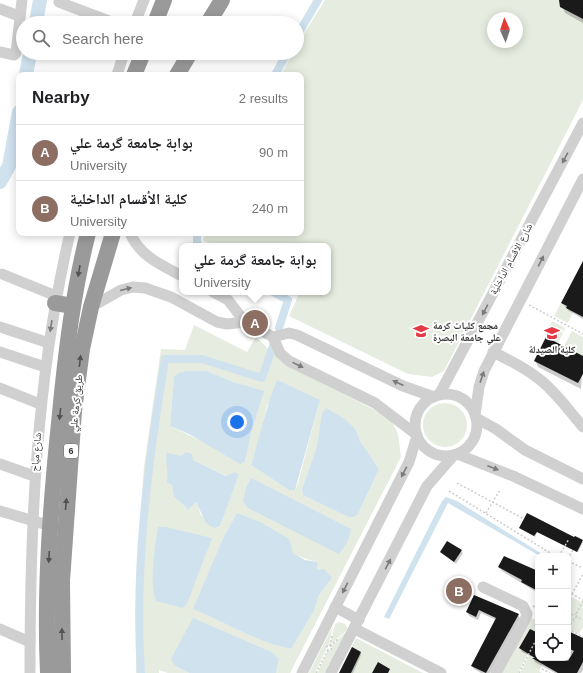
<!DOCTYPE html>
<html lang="en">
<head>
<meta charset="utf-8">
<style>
  :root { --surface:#fff; --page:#f2f2f2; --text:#202124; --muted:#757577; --line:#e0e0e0; --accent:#ea580c }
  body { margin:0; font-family:Helvetica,"Noto Naskh Arabic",sans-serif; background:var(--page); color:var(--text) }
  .controls { position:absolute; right:12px; bottom:12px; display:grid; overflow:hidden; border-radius:8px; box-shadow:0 2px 10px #0003 }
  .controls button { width:36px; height:36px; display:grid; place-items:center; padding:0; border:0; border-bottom:1px solid var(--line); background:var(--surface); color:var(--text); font:20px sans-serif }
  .compass { position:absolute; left:487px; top:12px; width:36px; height:36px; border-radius:50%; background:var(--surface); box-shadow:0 2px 10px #0003; rotate:357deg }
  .you { position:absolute; left:237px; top:422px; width:14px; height:14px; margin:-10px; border:3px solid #fff; border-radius:50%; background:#1a73e8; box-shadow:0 0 0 6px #1a73e833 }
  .badge { display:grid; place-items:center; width:26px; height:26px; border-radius:50%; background:var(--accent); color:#fff; font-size:13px; font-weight:700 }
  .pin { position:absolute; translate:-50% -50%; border:2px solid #fff; box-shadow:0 1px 4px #0006 }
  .popup { position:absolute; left:179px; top:243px; width:152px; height:52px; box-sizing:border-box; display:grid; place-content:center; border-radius:8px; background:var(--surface); filter:drop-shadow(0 1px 3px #0005); font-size:13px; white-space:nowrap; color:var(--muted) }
  .popup b { font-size:15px; color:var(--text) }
  .popup::after { content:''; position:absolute; left:50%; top:100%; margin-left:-8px; border:8px solid transparent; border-top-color:var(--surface) }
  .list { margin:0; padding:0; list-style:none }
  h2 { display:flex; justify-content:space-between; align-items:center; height:52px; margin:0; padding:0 16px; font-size:17px }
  h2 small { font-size:13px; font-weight:400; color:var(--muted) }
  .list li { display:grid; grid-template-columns:26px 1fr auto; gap:12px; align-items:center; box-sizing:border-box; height:56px; padding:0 16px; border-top:1px solid var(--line) }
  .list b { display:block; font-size:15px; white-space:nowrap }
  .list p { margin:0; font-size:13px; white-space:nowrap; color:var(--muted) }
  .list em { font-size:13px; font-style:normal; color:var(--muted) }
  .icon { flex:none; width:22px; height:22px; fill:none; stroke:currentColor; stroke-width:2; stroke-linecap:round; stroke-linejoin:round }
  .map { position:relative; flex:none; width:583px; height:673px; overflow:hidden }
  .search { position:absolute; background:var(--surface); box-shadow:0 2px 10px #0003; left:16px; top:16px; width:288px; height:44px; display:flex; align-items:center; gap:10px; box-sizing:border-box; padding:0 14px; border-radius:22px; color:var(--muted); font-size:15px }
  .panel { position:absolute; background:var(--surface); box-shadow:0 2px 10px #0003; left:16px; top:72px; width:288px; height:164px; border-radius:8px }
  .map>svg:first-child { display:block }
</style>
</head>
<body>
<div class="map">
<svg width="583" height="673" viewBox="0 0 583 673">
  <rect width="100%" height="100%" fill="#fff"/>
  <g fill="#e6ecdf" fill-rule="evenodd">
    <path d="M325 0H583V100L444 371 432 377 408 374 289 316 299 294 295 292H328V246H214L203 240 205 233H301V75H281L292 53H297V45ZM493 18H517V42H493Z"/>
    <polygon points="561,303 573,312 568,323 554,316"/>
    <polygon points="552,321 565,328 558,343 546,337"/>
    <path d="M194 325 247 352 256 337 274 354 313 378 390 418 398 434 401 457 290 673H276L279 659 175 666 189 673H168L159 670V673H136L137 565 144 466 161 349 185 350ZM207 371 233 382 263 392 251 434 245 462 170 426 174 378ZM320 400 298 483 295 490H289L251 465 261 433 267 405ZM356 430 360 441 379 469 358 514 321 503 303 495 302 489 317 446ZM193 460 227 476 239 475 220 526 201 515 196 502 187 511 186 507 174 497 172 485 166 482 168 475ZM237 513C261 531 288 557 318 562L317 570 332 578 319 595 314 611 291 649C257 642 226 622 194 608L223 538Z"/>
    <polygon points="572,331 583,337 583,356 564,346"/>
    <circle cx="445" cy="425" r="22"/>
    <polygon points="572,597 583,603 583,627 579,634 568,628 568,604"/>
    <polygon points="531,618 538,621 538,633 518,673 501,673 529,625"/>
    <polygon points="339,622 345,624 348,629 330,645 335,624"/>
    <polygon points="333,626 329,645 326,647 326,650 315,673 309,673"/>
    <polygon points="348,630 326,673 317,673 328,651 332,650 331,646"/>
    <polygon points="356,638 423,673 388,673 390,669 378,662 372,673 351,673 355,664 346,659"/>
    <polygon points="538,638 538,643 531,656 532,658 543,663 539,671 542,673 520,673"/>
  </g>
  <g fill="#cfe2ee">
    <polygon points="187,371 207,371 233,382 264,391 251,434 245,462 240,464 189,434 170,426 174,377 179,373"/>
    <path d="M277 380 320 400 295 490H289L251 465C260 436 266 407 277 380Z"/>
    <polygon points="326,408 345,419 356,430 360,441 379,469 358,514 354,517 349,517 303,495 302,489 317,446 322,414"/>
    <path d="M186 452 192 454 193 460 226 476 235 472 239 475 220 526 214 528 206 523 196 502 187 511 186 507 174 497 172 485 166 482C170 472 164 463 167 453L182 456Z"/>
    <polygon points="251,478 351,529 348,541 339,554 248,508 243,501 246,488"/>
    <polygon points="446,497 457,501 542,554 540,556 448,503 389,619 384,617 442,501"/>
    <path d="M237 513 260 522 289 539 293 553 305 560 318 562 317 570 324 569 332 578 319 595 314 611 291 649C256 642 226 622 193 609L223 538Z"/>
    <path d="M158 527H165L212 538 187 604 182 608 156 601C149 584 155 546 158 527Z"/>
    <polygon points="193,618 271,652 279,659 276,673 189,673 175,666 171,659"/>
  </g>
  <g fill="#0003">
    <polygon points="560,0 583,0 583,23 565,13"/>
    <polygon points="583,266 583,319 569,311 562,303"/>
    <polygon points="583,357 581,389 538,367 535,360"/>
    <polygon points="520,528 574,539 583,542 578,552 537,532 535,537"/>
    <polygon points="461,551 463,553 456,564 441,552"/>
    <polygon points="499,567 536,572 538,569 538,593 502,571"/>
    <polygon points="474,596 518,615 520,618 490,673 481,673 474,669 472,666 496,620 481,613 478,620 469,616 467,612"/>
    <polygon points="568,598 570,602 568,606"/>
    <polygon points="568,632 583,639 583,670 581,673 555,673 535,662 533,657 522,652 520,648 538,635 538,658 568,658"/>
    <polygon points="360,652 361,655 353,673 341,673"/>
  </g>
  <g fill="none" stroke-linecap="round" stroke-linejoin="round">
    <g stroke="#cfe2ee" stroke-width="8">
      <polyline points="297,36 318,0"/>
      <polyline points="275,75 287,53"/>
      <polyline points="197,246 197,233"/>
      <polyline points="273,292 288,300 279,328"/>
      <path d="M141 673C134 568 148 463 165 359H202L262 378 274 343"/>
    </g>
    <g stroke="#cfe2ee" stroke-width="14">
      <polyline points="36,23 40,0"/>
      <polyline points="26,75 30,53"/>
      <polyline points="0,182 9,166 19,112"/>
    </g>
  </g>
  <g fill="#1a1a1a">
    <polygon points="559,0 583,0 583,19 560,7"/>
    <polygon points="583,261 583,317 566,308 567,306 561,303"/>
    <polygon points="546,337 583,356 583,374 578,383 534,361"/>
    <polygon points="527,513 574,537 575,536 583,540 577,552 537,532 534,536 519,528"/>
    <polygon points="447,541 462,550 454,562 440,552"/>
    <polygon points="504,556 538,571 538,591 521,582 522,580 498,567"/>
    <polygon points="474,595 519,614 486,673 471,666 496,618 479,610 476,617 466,612"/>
    <polygon points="530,629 538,633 538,658 562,658 568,661 574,651 568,648 568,631 583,638 583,662 577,673 558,673 532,658 535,658 519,648"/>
    <polygon points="352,647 361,652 351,673 339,673"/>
    <polygon points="378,662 390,669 388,673 372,673"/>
  </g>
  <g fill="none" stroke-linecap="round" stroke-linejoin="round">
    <g stroke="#cdcdcd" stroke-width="1.5" stroke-dasharray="2 2" stroke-linecap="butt">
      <polyline points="529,305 583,334"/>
      <polyline points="457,483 524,519"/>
      <polyline points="449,491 555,556"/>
      <polyline points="486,513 500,490"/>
      <polyline points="559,556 569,539"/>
      <polyline points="568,559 573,550"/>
      <polyline points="568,563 572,563 583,568"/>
      <polyline points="568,592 583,600"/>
      <polyline points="568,601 583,574"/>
      <polyline points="583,601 576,614 577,617 583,620"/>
      <polyline points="533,607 538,604"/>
      <polyline points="568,612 573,615 576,614"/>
      <polyline points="577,617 574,618 568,629 583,637"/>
      <circle cx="329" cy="648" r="2.5"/>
      <polyline points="330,646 338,639"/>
      <polyline points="330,646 332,636"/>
      <polyline points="542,669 550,673"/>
      <polyline points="316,673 328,650"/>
      <polyline points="519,673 538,636"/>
    </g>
    <g stroke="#d0d0d0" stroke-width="11">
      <polyline points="59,2 114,23"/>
      <polyline points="0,9 19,16"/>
      <polyline points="135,23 144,0"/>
      <polyline points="0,52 14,55 16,53 22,0"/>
      <polyline points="117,75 124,53"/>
      <path d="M130 233C140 256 161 265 182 276"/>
      <polyline points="2,274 56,296"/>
      <polyline points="213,292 228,300 245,322 273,337 280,353 289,361 375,403 417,435"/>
      <polyline points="91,307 121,290 133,287 145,288 171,297 217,322 227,324 245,322"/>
      <polyline points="0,327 49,343"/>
      <polyline points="273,337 289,333 297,335 403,386 434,397"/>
      <polyline points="0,352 45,367"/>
      <path d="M493 352C511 361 529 370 544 383 559 396 570 412 583 427"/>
      <polyline points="0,388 40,404"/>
      <circle cx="446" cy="425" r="31"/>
      <polyline points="439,395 583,123"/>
      <polyline points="475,415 479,387 484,371 583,179"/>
      <polyline points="476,418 496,429 525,450 583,479"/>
      <polyline points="457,454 513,476 583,509"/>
      <polyline points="0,464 34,476"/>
      <polyline points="0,511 51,526"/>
      <polyline points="483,587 523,606 527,614 525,620 496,673"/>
      <polyline points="335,607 359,620"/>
      <polyline points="0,629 30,642"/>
      <polyline points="355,629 441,673"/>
      <path d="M30 673C30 525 36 378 70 233"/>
      <polyline points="302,673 409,462 417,436"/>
      <polyline points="331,673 427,486 454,455"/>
    </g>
    <g stroke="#9a9a9a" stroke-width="16">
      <polyline points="155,23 164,0"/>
      <polyline points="208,23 222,0"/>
      <polyline points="134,75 143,53"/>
      <polyline points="177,75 190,53"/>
      <polyline points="55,303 73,306"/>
      <path d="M48 673C44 587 51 499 60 413 66 352 73 292 88 233"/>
      <polyline points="63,673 62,581 74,411 82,349 91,307 113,233"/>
    </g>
  </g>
  <defs><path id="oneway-solid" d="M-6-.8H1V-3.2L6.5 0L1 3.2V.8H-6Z"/></defs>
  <g fill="#7a7a7a">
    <use href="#oneway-solid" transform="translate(565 158) rotate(118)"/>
    <use href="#oneway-solid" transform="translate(541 261) rotate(-63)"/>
    <use href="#oneway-solid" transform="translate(126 289) rotate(-14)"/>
    <use href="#oneway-solid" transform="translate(485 310) rotate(118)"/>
    <use href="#oneway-solid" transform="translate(51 326) rotate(99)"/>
    <use href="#oneway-solid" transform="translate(298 365) rotate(26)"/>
    <use href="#oneway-solid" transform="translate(482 377) rotate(-71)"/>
    <use href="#oneway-solid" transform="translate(398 383) rotate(-156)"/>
    <use href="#oneway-solid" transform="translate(493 468) rotate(21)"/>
    <use href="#oneway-solid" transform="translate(404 472) rotate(117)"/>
    <use href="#oneway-solid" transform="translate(388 564) rotate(-63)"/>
    <use href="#oneway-solid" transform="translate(345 588) rotate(117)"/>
  </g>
  <g fill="#525252">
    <use href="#oneway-solid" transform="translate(79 271) rotate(100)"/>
    <use href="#oneway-solid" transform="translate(80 361) rotate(-83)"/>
    <use href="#oneway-solid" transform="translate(60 414) rotate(96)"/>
    <use href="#oneway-solid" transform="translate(66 504) rotate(-85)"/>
    <use href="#oneway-solid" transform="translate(49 557) rotate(93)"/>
    <use href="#oneway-solid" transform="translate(62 634) rotate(-91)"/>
  </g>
  <defs>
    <symbol id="university-bare" viewBox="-9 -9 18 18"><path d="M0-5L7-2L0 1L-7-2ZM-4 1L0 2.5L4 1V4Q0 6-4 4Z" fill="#e63946" stroke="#fff" stroke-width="2.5" paint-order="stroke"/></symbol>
  </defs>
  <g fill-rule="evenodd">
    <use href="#university-bare" x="410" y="320" width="22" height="22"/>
    <use href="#university-bare" x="541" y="322" width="22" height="22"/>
  </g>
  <g text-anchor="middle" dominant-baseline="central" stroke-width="4" stroke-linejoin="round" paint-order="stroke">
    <rect fill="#fff" stroke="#707070" stroke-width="1" x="64" y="444" width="14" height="14" rx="3"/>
    <g font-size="9" font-weight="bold" fill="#333">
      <text x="71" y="451">6</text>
    </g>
    <g font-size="10" fill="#333" stroke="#fff">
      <text transform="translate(511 259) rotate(-62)">شارع الاقسام الداخلية</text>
      <text transform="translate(76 403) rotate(-84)">طريق كرمة علي</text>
      <text transform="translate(36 452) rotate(-85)">شارع مياح</text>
    </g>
    <g font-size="10" font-weight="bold" fill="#333" stroke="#fff" text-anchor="start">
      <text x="433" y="325">مجمع كليات كرمة<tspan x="433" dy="12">علي جامعة البصرة</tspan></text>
      <text x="552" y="349" text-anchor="middle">كلية الصيدلة</text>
    </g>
  </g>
</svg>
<div class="controls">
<button>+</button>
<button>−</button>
<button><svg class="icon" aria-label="locate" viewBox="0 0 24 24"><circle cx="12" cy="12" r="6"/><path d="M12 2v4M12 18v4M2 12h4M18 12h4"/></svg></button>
</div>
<svg class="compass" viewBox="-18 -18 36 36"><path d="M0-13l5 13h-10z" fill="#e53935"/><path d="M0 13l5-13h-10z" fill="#757577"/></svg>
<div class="you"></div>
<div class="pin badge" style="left:255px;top:323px;background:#8d6e63">A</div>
<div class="popup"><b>بوابة جامعة گرمة علي</b>University</div>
<div class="pin badge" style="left:459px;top:591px;background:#8d6e63">B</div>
<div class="search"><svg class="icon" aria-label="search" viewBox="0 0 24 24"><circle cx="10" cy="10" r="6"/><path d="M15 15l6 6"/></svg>Search here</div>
<section class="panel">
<h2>Nearby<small>2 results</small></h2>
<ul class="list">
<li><span class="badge" style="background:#8d6e63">A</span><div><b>بوابة جامعة گرمة علي</b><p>University</p></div><em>90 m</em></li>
<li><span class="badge" style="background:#8d6e63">B</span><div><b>كلية الأقسام الداخلية</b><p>University</p></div><em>240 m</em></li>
</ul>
</section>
</div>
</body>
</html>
